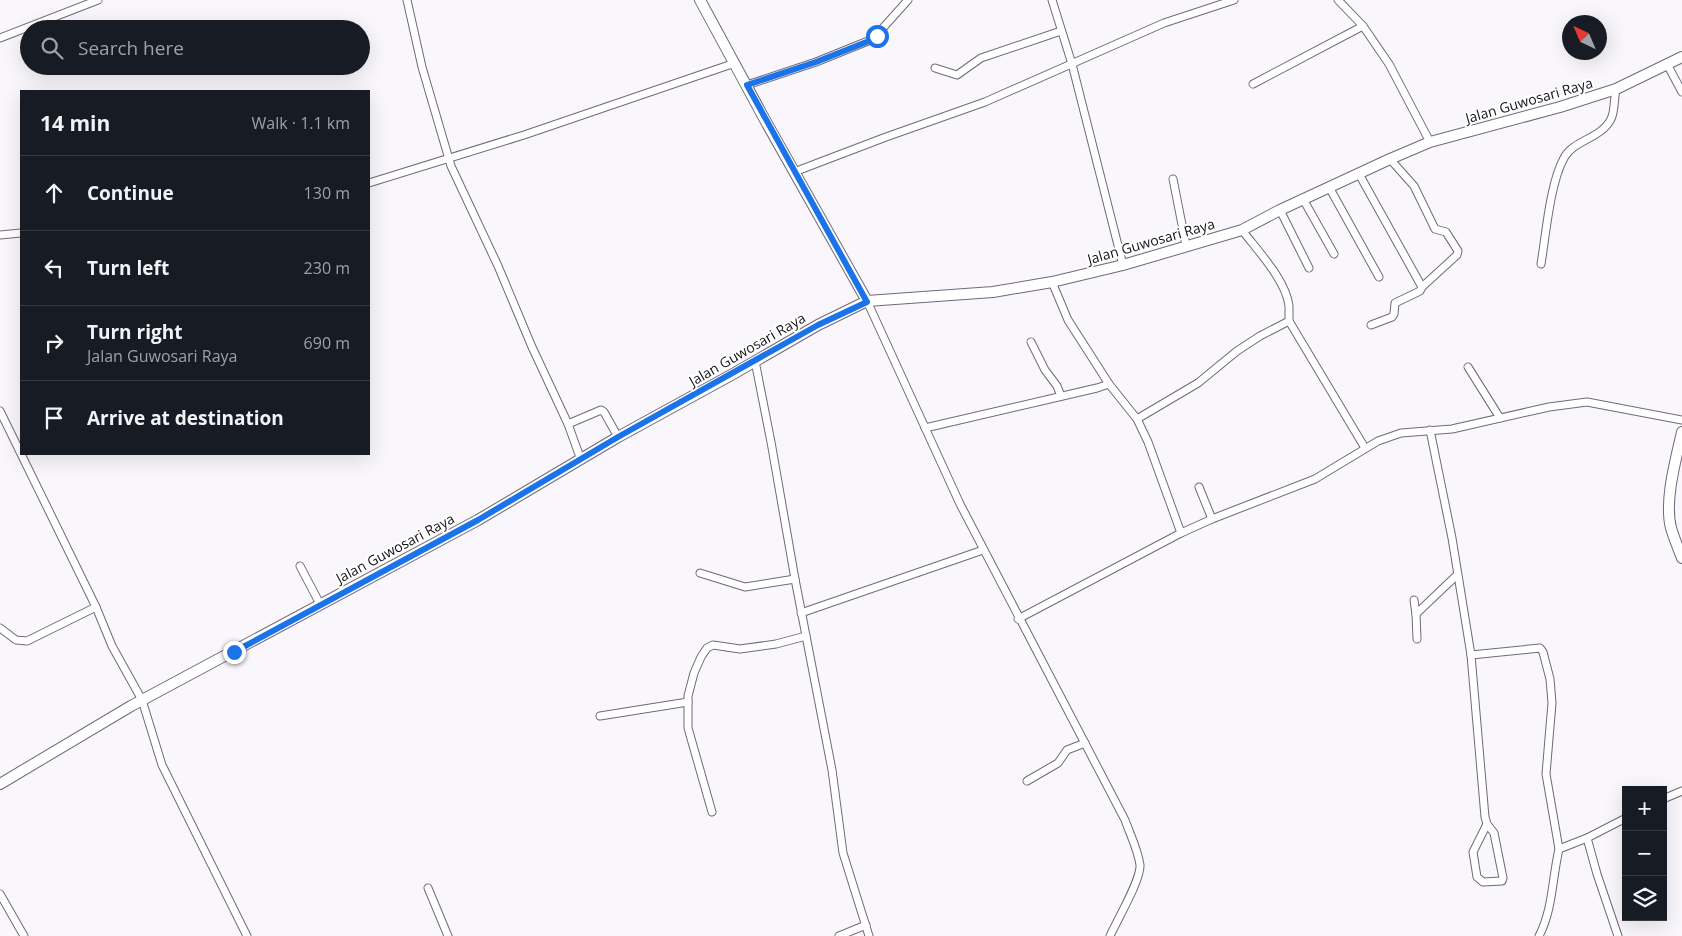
<!DOCTYPE html>
<html lang="en">
<head>
<meta charset="utf-8">
<style>
  :root { --surface:#171b24; --page:#242831; --text:#f1f3f6; --muted:#9ea1a6; --line:#363941 }
  body { margin:0; font-family:"Open Sans",sans-serif; background:var(--page); color:var(--text) }
  .controls { position:absolute; right:15px; bottom:15px; display:grid; overflow:hidden; border-radius:0px; box-shadow:0 5px 20px #0002 }
  .controls button { width:45px; height:45px; display:grid; place-items:center; padding:0; border:0; border-bottom:1px solid var(--line); background:var(--surface); color:var(--text); font:25px sans-serif }
  .compass { position:absolute; left:1562px; top:15px; width:45px; height:45px; border-radius:50%; background:var(--surface); box-shadow:0 5px 20px #0002; rotate:316deg }
  .stop { position:absolute; width:15px; height:15px; margin:-11px; border:4px solid #1a73e8; border-radius:50%; background:#fff }
  .stop.end { background:#1a73e8; border-color:#fff; box-shadow:0 1px 5px #0008 }
  .list { margin:0; padding:0; list-style:none }
  h2 { display:flex; justify-content:space-between; align-items:center; height:65px; margin:0; padding:0 20px; font-size:21px }
  h2 small { font-size:16px; font-weight:400; color:var(--muted) }
  .list li { display:grid; grid-template-columns:32px 1fr auto; gap:15px; align-items:center; box-sizing:border-box; height:75px; padding:0 20px; border-top:1px solid var(--line) }
  .list b { display:block; font-size:19px; white-space:nowrap }
  .list p { margin:0; font-size:16px; white-space:nowrap; color:var(--muted) }
  .list em { font-size:16px; font-style:normal; color:var(--muted) }
  .icon { flex:none; width:28px; height:28px; fill:none; stroke:currentColor; stroke-width:2; stroke-linecap:round; stroke-linejoin:round }
  .map { position:relative; flex:none; width:1682px; height:936px; overflow:hidden }
  .search { position:absolute; background:var(--surface); box-shadow:0 5px 20px #0002; left:20px; top:20px; width:350px; height:55px; display:flex; align-items:center; gap:12px; box-sizing:border-box; padding:0 18px; border-radius:28px; color:var(--muted); font-size:19px }
  .panel { position:absolute; background:var(--surface); box-shadow:0 5px 20px #0002; left:20px; top:90px; width:350px; height:365px; border-radius:0px }
  .map>svg:first-child { display:block }
</style>
</head>
<body>
<div class="map">
<svg width="1682" height="936" viewBox="0 0 1682 936">
  <rect width="100%" height="100%" fill="#f9f6fc"/>
  <g fill="none" stroke-linecap="round" stroke-linejoin="round">
    <defs>
      <g id="street">
        <polyline points="407,0 422,67 451,166 498,266 532,347 568,424 581,460"/>
        <polyline points="1052,0 1072,64 1123,265"/>
        <polyline points="1338,0 1363,26 1389,64 1430,142"/>
        <polyline points="0,38 98,0"/>
        <polyline points="1667,64 1682,92"/>
        <polyline points="935,68 957,75 981,58 1061,31"/>
        <polyline points="1253,84 1363,26"/>
        <polyline points="747,85 816,62 873,39 908,0"/>
        <polyline points="1390,159 1414,186 1435,229 1446,232 1458,251 1457,255 1422,287"/>
        <polyline points="794,172 886,137 985,102 1164,23 1234,0"/>
        <polyline points="1359,174 1422,287 1420,291 1395,303 1394,314 1392,317 1371,325"/>
        <polyline points="1173,179 1186,245"/>
        <polyline points="369,183 524,135 735,63"/>
        <polyline points="1329,187 1379,277"/>
        <polyline points="1303,199 1334,254"/>
        <polyline points="1280,210 1309,268"/>
        <path d="M1242 230C1257 250 1286 280 1289 306 1289 311 1289 316 1289 321L1365 448"/>
        <polyline points="0,235 21,233"/>
        <path d="M1541 264C1546 234 1550 183 1564 158 1573 140 1601 139 1611 119 1615 111 1614 98 1616 89"/>
        <path d="M867 301 960 504 1125 820C1130 834 1138 850 1140 865 1141 880 1117 920 1110 936"/>
        <polyline points="1031,342 1045,370 1057,386 1061,396"/>
        <polyline points="755,361 771,442 795,579 832,770 843,853 869,936"/>
        <polyline points="1468,367 1500,418"/>
        <polyline points="0,411 96,607 112,646 142,700 162,765 247,936"/>
        <polyline points="1137,419 1198,383 1237,351 1260,336 1289,321"/>
        <polyline points="568,424 601,410 604,412 618,437"/>
        <polyline points="925,428 1097,388 1109,384"/>
        <polyline points="1430,430 1452,538 1471,655 1485,817 1487,824 1494,833 1503,878 1502,881 1483,882 1477,877 1473,852 1487,824"/>
        <polyline points="1199,487 1212,519"/>
        <polyline points="1181,533 1212,519 1315,479 1378,441 1401,433 1452,429 1549,407 1587,402 1682,420"/>
        <polyline points="300,566 320,604"/>
        <polyline points="700,573 745,587 795,579"/>
        <polyline points="1414,600 1416,614 1417,639"/>
        <polyline points="801,613 983,550"/>
        <polyline points="1416,614 1457,575"/>
        <polyline points="1018,619 1181,533 1148,442 1137,419 1109,384 1068,320 1052,282"/>
        <polyline points="0,628 16,640 27,641 96,607"/>
        <polyline points="1471,655 1540,648 1543,652 1550,679 1552,703 1546,774 1559,849"/>
        <polyline points="600,716 688,702"/>
        <polyline points="1027,781 1058,763 1067,750 1085,743"/>
        <polyline points="1663,799 1682,791"/>
        <polyline points="712,812 688,728 688,696 694,673 701,657 707,648 713,645 740,649 776,644 806,636"/>
        <polyline points="428,888 448,936"/>
        <polyline points="0,894 24,936"/>
        <polyline points="839,936 866,925"/>
        <path d="M1539 936C1553 909 1552 879 1559 849L1587 838"/>
        <polyline points="1618,936 1597,874 1587,838 1626,818"/>
      </g>
      <g id="secondary">
        <polyline points="700,0 765,120 867,301"/>
        <path d="M1682 432C1676 459 1664 501 1671 528 1674 538 1678 548 1682 558"/>
        <polyline points="0,784 131,706 478,520 618,437 733,374 818,325 867,301 993,292 1052,282 1123,265 1242,230 1280,210 1390,159 1430,142 1560,107 1616,89 1682,57"/>
      </g>
    </defs>
    <use href="#street" stroke="#716978" stroke-width="9"/>
    <use href="#secondary" stroke="#716978" stroke-width="12"/>
    <use href="#street" stroke="#fff" stroke-width="7"/>
    <use href="#secondary" stroke="#fff" stroke-width="10"/>
  </g>
  <g fill="none" stroke-linecap="round" stroke-linejoin="round">
    <polyline stroke="#1a73e8" stroke-width="6" points="234,652 478,520 618,437 818,325 867,302 747,85 816,62 869,41 877,36"/>
  </g>
  <g text-anchor="middle" dominant-baseline="central" stroke-width="4" stroke-linejoin="round" paint-order="stroke">
    <g font-size="14" fill="#161319" stroke="#fff">
      <text transform="translate(1529 100) rotate(-16)">Jalan Guwosari Raya</text>
      <text transform="translate(1151 241) rotate(-16)">Jalan Guwosari Raya</text>
      <text transform="translate(747 349) rotate(-30)">Jalan Guwosari Raya</text>
      <text transform="translate(395 548) rotate(-28)">Jalan Guwosari Raya</text>
    </g>
  </g>
</svg>
<div class="controls">
<button>+</button>
<button>−</button>
<button><svg class="icon" aria-label="layers" viewBox="0 0 24 24"><path d="M12 4l9 5-9 5-9-5zM3 14l9 5 9-5"/></svg></button>
</div>
<svg class="compass" viewBox="-18 -18 36 36"><path d="M0-13l5 13h-10z" fill="#e53935"/><path d="M0 13l5-13h-10z" fill="#9ea1a6"/></svg>
<div class="stop" style="left:877px;top:36px"></div>
<div class="stop end" style="left:234px;top:652px"></div>
<div class="search"><svg class="icon" aria-label="search" viewBox="0 0 24 24"><circle cx="10" cy="10" r="6"/><path d="M15 15l6 6"/></svg>Search here</div>
<section class="panel">
<h2>14 min<small>Walk · 1.1 km</small></h2>
<ul class="list">
<li><svg class="icon" aria-label="ahead" viewBox="0 0 24 24"><path d="M12 20V5M6 11l6-6 6 6"/></svg><div><b>Continue</b></div><em>130 m</em></li>
<li><svg class="icon" aria-label="left" viewBox="0 0 24 24"><path d="M17 20v-9H6M10 6l-5 5 5 5"/></svg><div><b>Turn left</b></div><em>230 m</em></li>
<li><svg class="icon" aria-label="right" viewBox="0 0 24 24"><path d="M7 20v-9h11M14 6l5 5-5 5"/></svg><div><b>Turn right</b><p>Jalan Guwosari Raya</p></div><em>690 m</em></li>
<li><svg class="icon" aria-label="arrive" viewBox="0 0 24 24"><path d="M6 21V4h12l-3 4 3 4H6"/></svg><div><b>Arrive at destination</b></div></li>
</ul>
</section>
</div>
</body>
</html>
